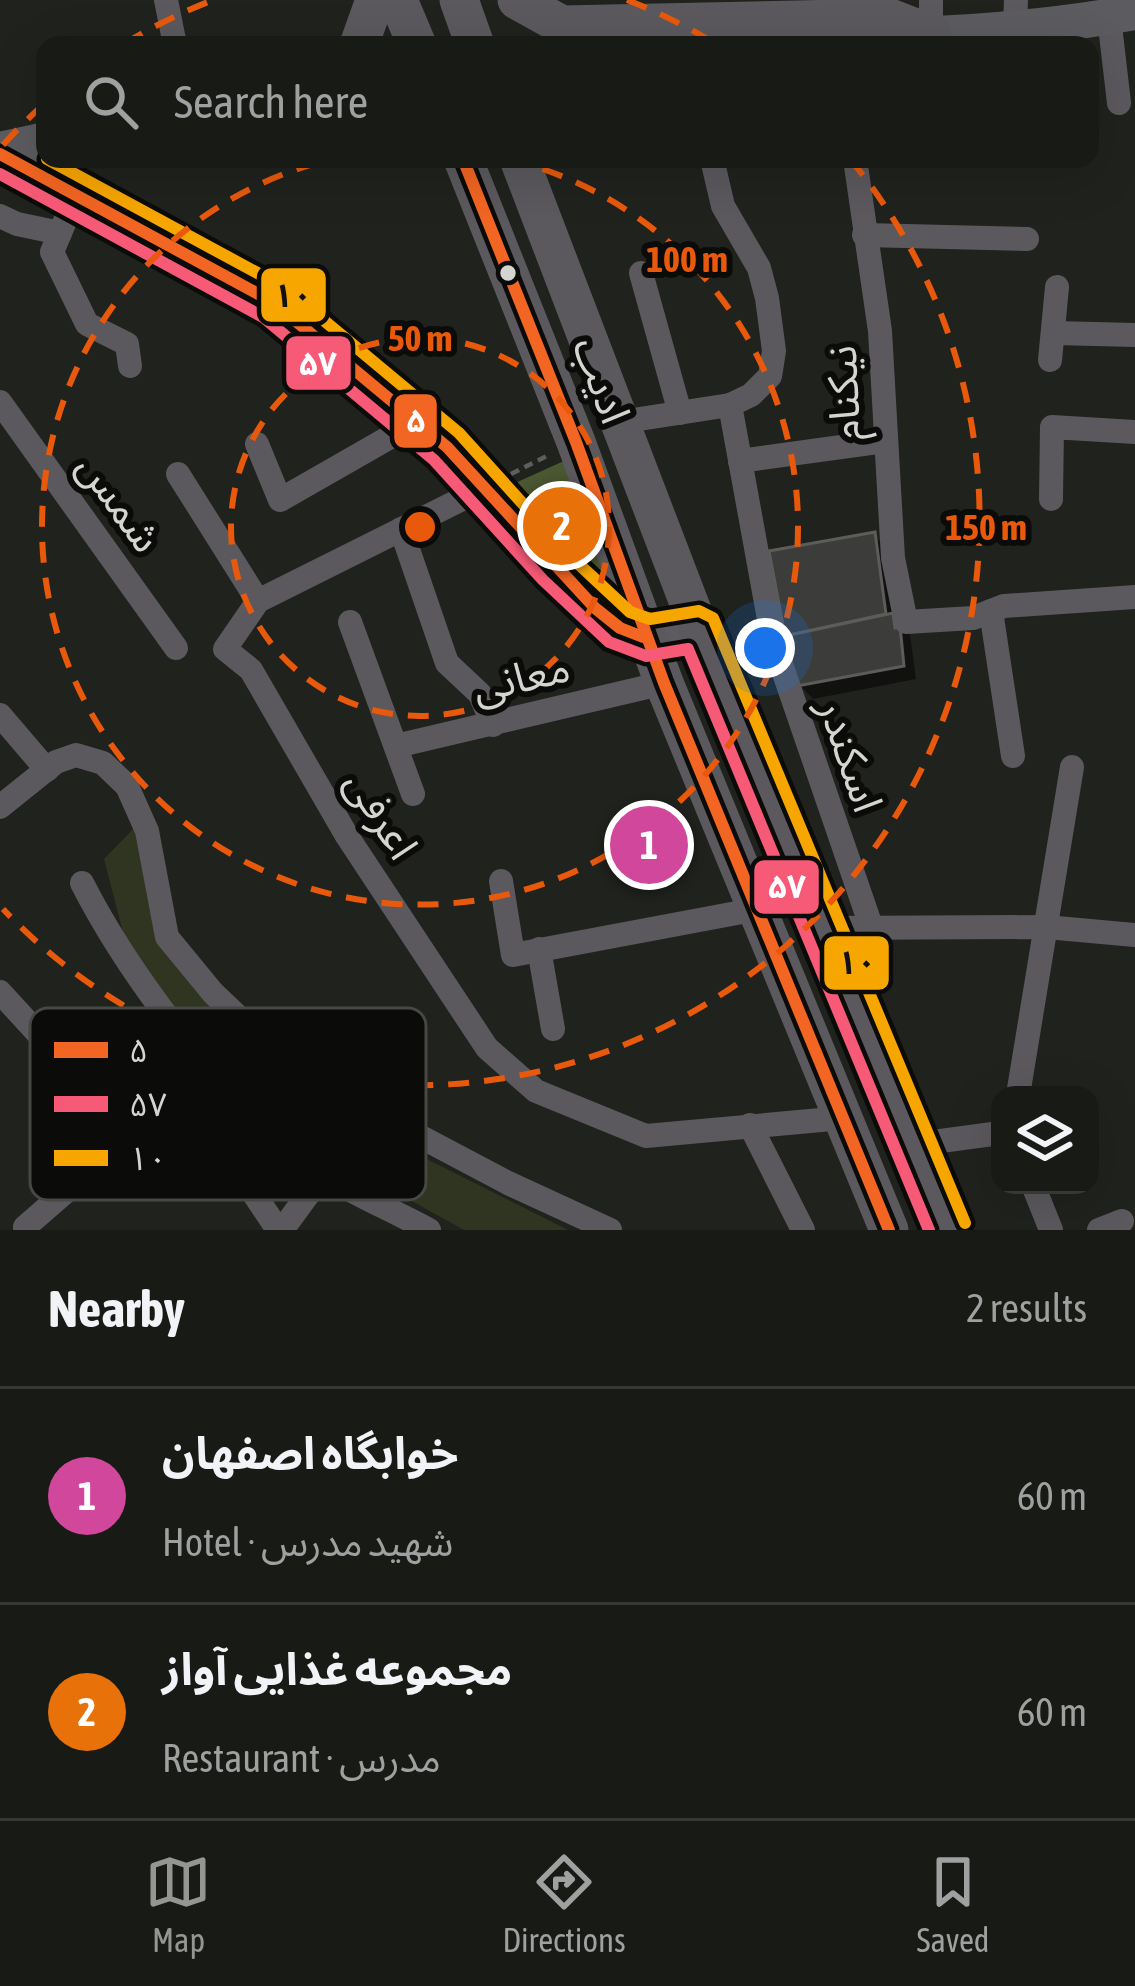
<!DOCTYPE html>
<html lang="en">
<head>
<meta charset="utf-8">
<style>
  :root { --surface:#181a16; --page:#21231f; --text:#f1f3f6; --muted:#9fa1a1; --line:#363835; --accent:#959692 }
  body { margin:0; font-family:"Asap Condensed","Noto Sans Arabic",sans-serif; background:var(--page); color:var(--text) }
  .controls { position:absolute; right:36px; bottom:36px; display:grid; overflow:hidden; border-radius:24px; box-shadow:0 12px 48px #0002 }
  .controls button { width:108px; height:108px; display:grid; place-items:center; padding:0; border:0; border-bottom:3px solid var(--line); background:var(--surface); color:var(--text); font:60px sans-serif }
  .you { position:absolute; left:765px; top:648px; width:42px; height:42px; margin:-30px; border:9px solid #fff; border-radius:50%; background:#1a73e8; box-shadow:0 0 0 18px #1a73e833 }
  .badge { display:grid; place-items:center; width:78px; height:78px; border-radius:50%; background:var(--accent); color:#fff; font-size:39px; font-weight:700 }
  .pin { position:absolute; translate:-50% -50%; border:6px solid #fff; box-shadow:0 3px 12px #0006 }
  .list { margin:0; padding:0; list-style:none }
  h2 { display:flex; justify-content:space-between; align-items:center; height:156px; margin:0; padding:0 48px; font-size:51px }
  h2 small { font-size:39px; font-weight:400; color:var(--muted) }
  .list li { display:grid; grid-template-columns:78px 1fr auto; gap:36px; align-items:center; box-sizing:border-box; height:216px; padding:0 48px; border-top:3px solid var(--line) }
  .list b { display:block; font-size:45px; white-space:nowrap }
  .list p { margin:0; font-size:39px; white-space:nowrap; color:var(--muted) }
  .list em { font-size:39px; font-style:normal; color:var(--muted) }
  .icon { flex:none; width:66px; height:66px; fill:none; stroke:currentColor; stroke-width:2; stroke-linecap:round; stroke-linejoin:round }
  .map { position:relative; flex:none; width:1135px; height:1230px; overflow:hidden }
  .search { position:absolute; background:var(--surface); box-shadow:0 12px 48px #0002; left:36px; right:36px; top:36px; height:132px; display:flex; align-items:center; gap:30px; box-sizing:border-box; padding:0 42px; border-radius:24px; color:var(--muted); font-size:45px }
  .sheet { height:588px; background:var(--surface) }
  nav { display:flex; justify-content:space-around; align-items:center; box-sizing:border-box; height:168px; border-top:3px solid var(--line); background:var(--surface); font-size:33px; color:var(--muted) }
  nav a { display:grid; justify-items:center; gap:6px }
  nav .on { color:var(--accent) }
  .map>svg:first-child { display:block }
</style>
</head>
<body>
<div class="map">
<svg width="1135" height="1230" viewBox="0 0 1135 1230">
  <rect width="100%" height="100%" fill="#20221e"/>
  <g fill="#2f3521">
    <polygon points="136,826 162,947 216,1009 304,1088 344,1114 315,1152 202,1041 126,944 104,859"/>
    <polygon points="381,1136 568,1230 464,1230 356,1170"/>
  </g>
  <polygon fill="#4b5731" points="566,460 624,608 613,609 502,489"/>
  <polygon fill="#0007" points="874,536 900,562 916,679 813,699 800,685 788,635"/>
  <g fill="#3c3d3a" stroke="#5c5d5a" stroke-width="3">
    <polygon points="875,532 886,614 785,636 769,551"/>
    <polygon points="893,613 895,628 900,626 904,666 797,686 785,636"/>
  </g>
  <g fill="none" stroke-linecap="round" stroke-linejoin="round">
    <polyline stroke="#5e5e5f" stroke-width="4.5" stroke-dasharray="9 6" stroke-linecap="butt" points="511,474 549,455"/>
    <g stroke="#5b595d" stroke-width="24">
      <polyline points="166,0 175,45"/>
      <polyline points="1109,17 1119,103"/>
      <polyline points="1015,27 1016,0"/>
      <polyline points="931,34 931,0"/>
      <polyline points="712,159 723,206 759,268 767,298 774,351 770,376 751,395 730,405 773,641 872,929"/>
      <polyline points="855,159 880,331 893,558 906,622 973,618 1004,606 1135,597"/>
      <polyline points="76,195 52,252 87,324 127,344 130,366"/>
      <polyline points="0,216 17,224 60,233"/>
      <polyline points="864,235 1027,239"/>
      <polyline points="641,273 680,413"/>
      <polyline points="1054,333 1135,335"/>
      <polyline points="1050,360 1057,287"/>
      <polyline points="0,402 176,648"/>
      <polyline points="620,422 730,405"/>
      <polyline points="257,444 280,500 418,421"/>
      <polyline points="740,461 885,441"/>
      <polyline points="178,474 258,601"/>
      <polyline points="484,488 258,601 225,649 251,670 347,836 487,1048 536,1091 646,1136 843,1118"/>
      <polyline points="1051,499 1052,427 1135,432"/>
      <polyline points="401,529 447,663 480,694 493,725"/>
      <polyline points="991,611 1013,756"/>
      <polyline points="350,622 413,794"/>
      <polyline points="0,715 47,770"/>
      <polyline points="396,746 664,683"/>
      <polyline points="0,807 56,762 76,755 103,763 127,786 147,831 167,937 213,993 272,1049 370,1110 508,1183 610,1230"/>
      <polyline points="501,881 513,955 758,909"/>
      <path d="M82 883C130 977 234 1116 322 1174 356 1195 394 1211 429 1230"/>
      <polyline points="821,928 1046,927 1135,935"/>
      <polyline points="539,949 553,1029"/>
      <polyline points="0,992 131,1135 25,1227"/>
      <polyline points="1018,1095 1072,767"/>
      <polyline points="750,1125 803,1230"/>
      <polyline points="911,1145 1000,1133"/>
      <polyline points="244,1179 278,1230"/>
      <polyline points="1033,1185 1051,1230"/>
      <polyline points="282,1230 370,1110"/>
      <polyline points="1099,1230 1122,1221"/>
    </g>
    <g stroke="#5c5b5f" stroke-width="36">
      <path d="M688 45C837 35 988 40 1135 12"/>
      <polyline points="0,150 45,140"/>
      <polyline points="0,154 273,302 447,447 556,568 620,628 648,638 699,629"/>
    </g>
    <g stroke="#5b595d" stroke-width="39">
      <polyline points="398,0 417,45"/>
      <polyline points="459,0 475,45"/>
      <polyline points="517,0 562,25 890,18 931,34"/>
      <polyline points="359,45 375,0"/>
      <polyline points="463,159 576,442 664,683 889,1230"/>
      <polyline points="519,159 699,629 948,1230"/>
    </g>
    <defs>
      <g id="bus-1">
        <polyline points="0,154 273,302 447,447 595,608 620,628 643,637"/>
        <polyline points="463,159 576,442 664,683 889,1230"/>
      </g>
      <polyline id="bus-2" points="0,174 263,317 434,460 543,580 609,642 646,656 688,649 929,1230"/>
      <polyline id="bus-3" points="47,159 285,288 459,433 569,555 630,612 650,619 699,611 713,618 965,1223"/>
    </defs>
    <use href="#bus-1" stroke="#0b0c09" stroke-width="21"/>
    <use href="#bus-2" stroke="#0b0c09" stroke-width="21"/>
    <use href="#bus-3" stroke="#0b0c09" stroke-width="21"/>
    <use href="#bus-1" stroke="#f26522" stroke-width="12"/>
    <use href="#bus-2" stroke="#f75a77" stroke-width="12"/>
    <use href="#bus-3" stroke="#f7a600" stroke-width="12"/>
  </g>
  <g fill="none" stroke="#e8590c" stroke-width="6" stroke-dasharray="21 15">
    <circle cx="420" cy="527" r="189"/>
    <path d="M508 159A378 378 0 1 1 332 159"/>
    <path d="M3 145A566 566 0 0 1 45 103M124 44A566 566 0 0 1 213 0M627 0A566 566 0 0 1 716 44M850 159A566 566 0 0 1 3 909"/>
  </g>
  <circle fill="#d4d5d1" stroke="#0b0c09" stroke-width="4.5" cx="508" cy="273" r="10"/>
  <g text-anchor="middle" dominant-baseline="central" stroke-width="12" stroke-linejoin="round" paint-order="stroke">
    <g font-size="42" fill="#d4d5d1" stroke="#0b0c09">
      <text transform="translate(602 380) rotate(69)">ادیب</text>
      <text transform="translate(843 393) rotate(-93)">نیکنام</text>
      <text transform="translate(120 502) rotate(54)">شمس</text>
      <text transform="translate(521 677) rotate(-13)">معانی</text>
      <text transform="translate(851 755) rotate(71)">اسکندر</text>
      <text transform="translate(382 814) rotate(58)">اعرفی</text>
    </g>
  </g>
  <rect x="30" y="1008" width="396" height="192" rx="18" fill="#0b0c09" stroke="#474845" stroke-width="3"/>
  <rect x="54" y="1042" width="54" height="16" fill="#f26522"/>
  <rect x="54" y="1096" width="54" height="16" fill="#f75a77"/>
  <rect x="54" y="1150" width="54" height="16" fill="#f7a600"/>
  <g font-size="33" fill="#d4d5d1">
    <text x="129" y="1062">۵</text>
    <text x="129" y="1116">۵۷</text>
    <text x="129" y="1170">۱۰</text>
  </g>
  <circle cx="420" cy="527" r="18" fill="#e8590c" stroke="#0b0c09" stroke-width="6"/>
  <g font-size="36" text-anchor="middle" font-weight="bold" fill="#e8590c" stroke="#0b0c09" stroke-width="12" stroke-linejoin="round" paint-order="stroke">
    <text x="687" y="272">100 m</text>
    <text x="420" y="351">50 m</text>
    <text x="986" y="540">150 m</text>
  </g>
  <g stroke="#0b0c09" stroke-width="4.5">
    <rect x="259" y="266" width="69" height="58" rx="12" fill="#f7a600"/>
    <rect x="284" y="334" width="69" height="58" rx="12" fill="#f75a77"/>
    <rect x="392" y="392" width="47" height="58" rx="12" fill="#f26522"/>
    <rect x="752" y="858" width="69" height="58" rx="12" fill="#f75a77"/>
    <rect x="822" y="934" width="69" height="58" rx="12" fill="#f7a600"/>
  </g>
  <g font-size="33" text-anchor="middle" font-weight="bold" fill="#fff">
    <text x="318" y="375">۵۷</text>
    <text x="416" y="432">۵</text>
    <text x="787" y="898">۵۷</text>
  </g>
  <g font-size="33" text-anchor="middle" font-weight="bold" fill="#111">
    <text x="293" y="307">۱۰</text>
    <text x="857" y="974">۱۰</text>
  </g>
</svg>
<div class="controls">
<button><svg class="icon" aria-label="layers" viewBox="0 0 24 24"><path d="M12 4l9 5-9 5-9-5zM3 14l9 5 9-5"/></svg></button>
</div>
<div class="you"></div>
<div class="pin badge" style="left:649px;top:845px;background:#d1479c">1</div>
<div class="pin badge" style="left:562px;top:526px;background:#e8710a">2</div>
<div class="search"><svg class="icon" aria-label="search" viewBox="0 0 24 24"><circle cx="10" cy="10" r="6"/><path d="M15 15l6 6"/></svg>Search here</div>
</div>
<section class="sheet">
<h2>Nearby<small>2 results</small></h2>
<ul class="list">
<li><span class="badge" style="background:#d1479c">1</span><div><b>خوابگاه اصفهان</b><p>Hotel · شهید مدرس</p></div><em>60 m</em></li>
<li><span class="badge" style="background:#e8710a">2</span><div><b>مجموعه غذایی آواز</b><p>Restaurant · مدرس</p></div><em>60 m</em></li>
</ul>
</section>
<nav>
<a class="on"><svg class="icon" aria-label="map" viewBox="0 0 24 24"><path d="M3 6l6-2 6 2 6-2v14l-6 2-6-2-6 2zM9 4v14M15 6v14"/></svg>Map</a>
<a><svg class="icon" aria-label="directions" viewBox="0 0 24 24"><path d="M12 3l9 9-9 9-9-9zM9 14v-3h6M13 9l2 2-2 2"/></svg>Directions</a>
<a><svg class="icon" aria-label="saved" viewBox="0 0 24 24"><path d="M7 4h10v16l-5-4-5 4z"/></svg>Saved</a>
</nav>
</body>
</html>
